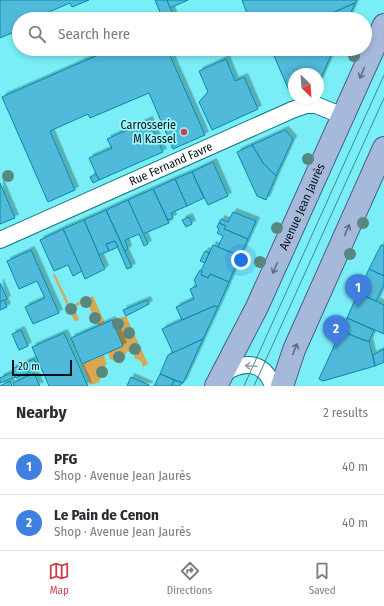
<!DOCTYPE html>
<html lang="en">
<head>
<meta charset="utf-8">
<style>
  :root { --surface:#fff; --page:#f2f2f3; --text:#2b2b33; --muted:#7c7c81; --line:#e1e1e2; --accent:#cf3f49 }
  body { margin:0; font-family:"Fira Sans Condensed",sans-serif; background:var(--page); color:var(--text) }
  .compass { position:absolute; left:288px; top:68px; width:36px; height:36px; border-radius:50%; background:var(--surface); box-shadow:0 2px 6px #0003; rotate:155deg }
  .scale { position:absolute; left:12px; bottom:10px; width:60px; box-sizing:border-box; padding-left:4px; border:2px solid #001214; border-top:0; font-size:11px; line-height:14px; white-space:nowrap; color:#001214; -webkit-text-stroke:3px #9ff7fd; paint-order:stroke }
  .you { position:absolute; left:241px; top:260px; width:14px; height:14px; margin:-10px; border:3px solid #fff; border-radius:50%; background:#1a73e8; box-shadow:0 0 0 6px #1a73e833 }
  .badge { display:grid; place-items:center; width:26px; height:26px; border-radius:50%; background:var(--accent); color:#fff; font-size:13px; font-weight:700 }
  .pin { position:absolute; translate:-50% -33px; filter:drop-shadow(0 1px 2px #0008) }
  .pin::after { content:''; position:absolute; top:21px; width:14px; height:12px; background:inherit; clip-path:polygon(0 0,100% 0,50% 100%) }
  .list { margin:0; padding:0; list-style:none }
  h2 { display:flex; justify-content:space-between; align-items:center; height:52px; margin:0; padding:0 16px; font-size:17px }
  h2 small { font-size:13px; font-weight:400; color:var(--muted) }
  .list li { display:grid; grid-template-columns:26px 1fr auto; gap:12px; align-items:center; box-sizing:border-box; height:56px; padding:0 16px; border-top:1px solid var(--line) }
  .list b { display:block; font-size:15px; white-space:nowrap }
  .list p { margin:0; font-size:13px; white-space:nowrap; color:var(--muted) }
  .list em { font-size:13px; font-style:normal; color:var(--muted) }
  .icon { flex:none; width:22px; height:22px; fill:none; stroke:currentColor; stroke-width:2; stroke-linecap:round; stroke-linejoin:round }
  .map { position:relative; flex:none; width:384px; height:386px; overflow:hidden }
  .search { position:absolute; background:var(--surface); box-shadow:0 2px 6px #0003; left:12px; right:12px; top:12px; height:44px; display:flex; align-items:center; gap:10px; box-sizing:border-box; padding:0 14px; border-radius:22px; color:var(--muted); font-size:15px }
  .sheet { height:164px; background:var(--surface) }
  nav { display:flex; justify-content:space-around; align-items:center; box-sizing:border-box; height:56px; border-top:1px solid var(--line); background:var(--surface); font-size:11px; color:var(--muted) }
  nav a { display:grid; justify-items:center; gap:2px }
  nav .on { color:var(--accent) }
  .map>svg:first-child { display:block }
</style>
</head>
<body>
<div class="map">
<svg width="384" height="386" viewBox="0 0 384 386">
  <defs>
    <filter id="shadow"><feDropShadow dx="3.5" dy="-3.5" stdDeviation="0" flood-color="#0004"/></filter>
  </defs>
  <rect width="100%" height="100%" fill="#79eef6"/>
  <g fill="#d8a952">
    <polygon points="55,274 70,306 93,296 105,323 98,326 87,302 74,307 79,320 77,321 74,320 53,275"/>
    <polygon points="126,316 148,364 143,367 141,361 134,358 135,354 127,351 121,364 110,359 108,353 123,346 112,320"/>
    <polygon points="104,355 106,362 107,362 99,382 91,385 82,364"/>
  </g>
  <g fill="#51bada" stroke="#0489a8" filter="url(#shadow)">
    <polygon points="0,0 89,0 72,7 70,3 37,17 38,19 19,19 19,30 0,38"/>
    <polygon points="155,0 167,0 175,19 163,19"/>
    <polygon points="167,0 188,0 170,8"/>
    <polygon points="242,0 357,0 355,3 319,19 249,19"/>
    <polygon points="355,3 348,19 319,19"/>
    <polygon points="96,49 167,49 205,135 173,149 149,93 90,118 88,114 50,131 75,190 48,202 2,97 98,55"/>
    <polygon points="271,49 334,49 319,82 318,82 318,74 294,74 294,93 291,95"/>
    <polygon points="226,59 235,81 244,77 258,109 212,130 199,102 208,92 199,71"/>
    <polygon points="149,120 163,152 99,180 89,158 112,148 107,139"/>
    <polygon points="285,130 293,139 276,176 263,163 252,145"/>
    <polygon points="252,145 263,163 276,176 266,200 257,196 237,152"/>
    <polygon points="213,162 228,196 208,205 192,172"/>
    <polygon points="192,172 204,198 187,206 175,179"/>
    <polygon points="96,174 99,180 93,183 90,177"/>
    <polygon points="175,179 187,206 171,213 173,218 168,220 153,189"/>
    <polygon points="0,183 15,218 0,224"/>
    <polygon points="153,189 169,223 143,234 128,200"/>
    <polygon points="128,200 148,244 144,246 139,234 125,240 128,249 125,251 106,210"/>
    <polygon points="106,210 132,267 127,269 115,241 106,244 109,251 99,255 84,220"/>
    <polygon points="233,212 256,221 248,239 224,229 226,226 219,223 221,219 228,222"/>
    <polygon points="189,217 192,224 186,227 182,220"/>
    <polygon points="84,220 105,269 85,279 63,229"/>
    <polygon points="219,223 226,226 224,229 248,239 240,256 218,247 223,236 217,233 219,230 217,227"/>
    <polygon points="63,229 82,271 73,276 68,265 54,271 40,240"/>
    <polygon points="115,241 118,247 109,251 106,244"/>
    <polygon points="213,245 240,256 229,282 210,274 208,278 201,275 202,271 201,271"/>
    <polygon points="381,245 384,246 384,276 369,269"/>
    <polygon points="31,250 59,313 33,324 25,307 45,298 37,281 19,289 7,261"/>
    <polygon points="205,251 209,253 205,263 200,261"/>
    <polygon points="369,269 384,276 384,285 376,301 358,293"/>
    <polygon points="200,270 202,271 201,275 208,278 210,274 229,282 218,307 214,306 182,320 176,307 194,299 190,289 197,286 194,280"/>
    <polygon points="0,283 7,299 0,302"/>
    <polygon points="358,293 384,305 384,334 347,318"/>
    <polygon points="4,300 7,307 0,310 0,302"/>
    <polygon points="147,300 149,304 126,316 123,310"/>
    <polygon points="214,306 218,307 203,339 173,353 162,329"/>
    <polygon points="347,318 374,330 369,341 366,341 341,331"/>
    <polygon points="112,320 123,346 82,364 71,338"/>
    <polygon points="21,330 28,346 19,350 12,334"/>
    <polygon points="341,331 366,341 369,341 375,366 323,381 319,379"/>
    <polygon points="64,333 88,386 49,386 32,347"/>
    <polygon points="203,339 183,383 160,374 168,355"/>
    <polygon points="384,349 384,362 375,366 373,355"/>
    <polygon points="34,359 38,369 16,378 12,369"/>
    <polygon points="13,372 15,377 0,383 0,378"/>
    <polygon points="34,373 40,386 14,386 13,383"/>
    <polygon points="160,374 174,380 172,386 154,386"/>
    <polygon points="131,377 149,385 149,386 127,386"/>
    <polygon points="174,380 182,383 180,386 172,386"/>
    <polygon points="10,381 12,386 0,386"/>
  </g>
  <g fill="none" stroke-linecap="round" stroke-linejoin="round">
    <defs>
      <g id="minor">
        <path id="s1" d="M0 240 292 110 306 105H316L343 116"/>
        <path d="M221 377C225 373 231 368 237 367 255 361 267 369 273 386"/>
      </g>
      <g id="primary">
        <path id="s2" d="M216 386 257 307 384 25"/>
        <polyline points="282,386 294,350 384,148"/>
      </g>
    </defs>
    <use href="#minor" stroke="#10787d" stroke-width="18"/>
    <use href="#primary" stroke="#466186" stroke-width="24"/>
    <use href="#minor" stroke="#fff" stroke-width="16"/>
    <use href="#primary" stroke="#a6b9db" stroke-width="22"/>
    <g stroke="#41888d" stroke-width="1">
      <polyline points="244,386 384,75"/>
      <polyline points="254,386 384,98"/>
    </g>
  </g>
  <g fill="#58877f">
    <circle cx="354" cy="56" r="6"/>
    <circle cx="308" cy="159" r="6"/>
    <circle cx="8" cy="176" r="6"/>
    <circle cx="363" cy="223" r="6"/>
    <circle cx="277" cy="228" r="6"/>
    <circle cx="350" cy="254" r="6"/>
    <circle cx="260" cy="262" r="6"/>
    <circle cx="86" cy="302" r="6"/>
    <circle cx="71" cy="309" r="6"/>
    <circle cx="95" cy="318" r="6"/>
    <circle cx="118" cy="324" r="6"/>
    <circle cx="129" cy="333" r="6"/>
    <circle cx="135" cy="349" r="6"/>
    <circle cx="119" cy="357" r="6"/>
    <circle cx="102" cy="372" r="6"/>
  </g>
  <defs><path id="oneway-shaft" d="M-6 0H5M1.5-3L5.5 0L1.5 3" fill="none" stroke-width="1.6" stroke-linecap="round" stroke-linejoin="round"/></defs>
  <g stroke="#5b6e81">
    <use href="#oneway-shaft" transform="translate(362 73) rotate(114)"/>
    <use href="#oneway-shaft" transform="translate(347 230) rotate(-66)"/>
    <use href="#oneway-shaft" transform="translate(275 268) rotate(114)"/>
    <use href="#oneway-shaft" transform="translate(295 349) rotate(-68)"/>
  </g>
  <use stroke="#99a0a1" href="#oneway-shaft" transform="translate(251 366) rotate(-177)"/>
  <circle fill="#cf3f49" stroke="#9ff7fd" stroke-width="1.5" cx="184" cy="132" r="4"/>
  <g text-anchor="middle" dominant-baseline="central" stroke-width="3.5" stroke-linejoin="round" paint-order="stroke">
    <g font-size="12" fill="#001214" stroke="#9ff7fd" text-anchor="end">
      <text x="176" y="125">Carrosserie<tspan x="176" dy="14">M Kassel</tspan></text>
    </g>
    <g font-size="12" fill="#001214" stroke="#9ff7fd">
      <text stroke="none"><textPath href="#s1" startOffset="187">Rue Fernand Favre</textPath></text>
      <text stroke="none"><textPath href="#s2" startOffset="199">Avenue Jean Jaurès</textPath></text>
    </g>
  </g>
</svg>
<svg class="compass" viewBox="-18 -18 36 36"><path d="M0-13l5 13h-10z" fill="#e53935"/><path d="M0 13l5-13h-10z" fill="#7c7c81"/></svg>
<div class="scale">20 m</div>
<div class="you"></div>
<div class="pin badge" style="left:358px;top:307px;background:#3f7fe0">1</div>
<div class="pin badge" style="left:336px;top:348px;background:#3f7fe0">2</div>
<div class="search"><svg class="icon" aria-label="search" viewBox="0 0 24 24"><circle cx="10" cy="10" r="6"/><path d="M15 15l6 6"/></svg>Search here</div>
</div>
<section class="sheet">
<h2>Nearby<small>2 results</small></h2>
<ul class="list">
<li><span class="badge" style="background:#3f7fe0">1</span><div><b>PFG</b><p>Shop · Avenue Jean Jaurès</p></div><em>40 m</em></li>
<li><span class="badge" style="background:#3f7fe0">2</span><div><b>Le Pain de Cenon</b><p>Shop · Avenue Jean Jaurès</p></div><em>40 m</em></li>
</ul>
</section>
<nav>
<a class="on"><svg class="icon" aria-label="map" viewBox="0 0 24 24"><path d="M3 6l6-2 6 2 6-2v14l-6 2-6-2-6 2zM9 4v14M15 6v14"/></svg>Map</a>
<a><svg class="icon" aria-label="directions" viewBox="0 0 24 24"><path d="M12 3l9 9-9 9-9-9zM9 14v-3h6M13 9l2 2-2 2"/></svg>Directions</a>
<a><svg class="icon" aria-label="saved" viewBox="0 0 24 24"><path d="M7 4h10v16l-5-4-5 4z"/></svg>Saved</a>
</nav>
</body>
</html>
